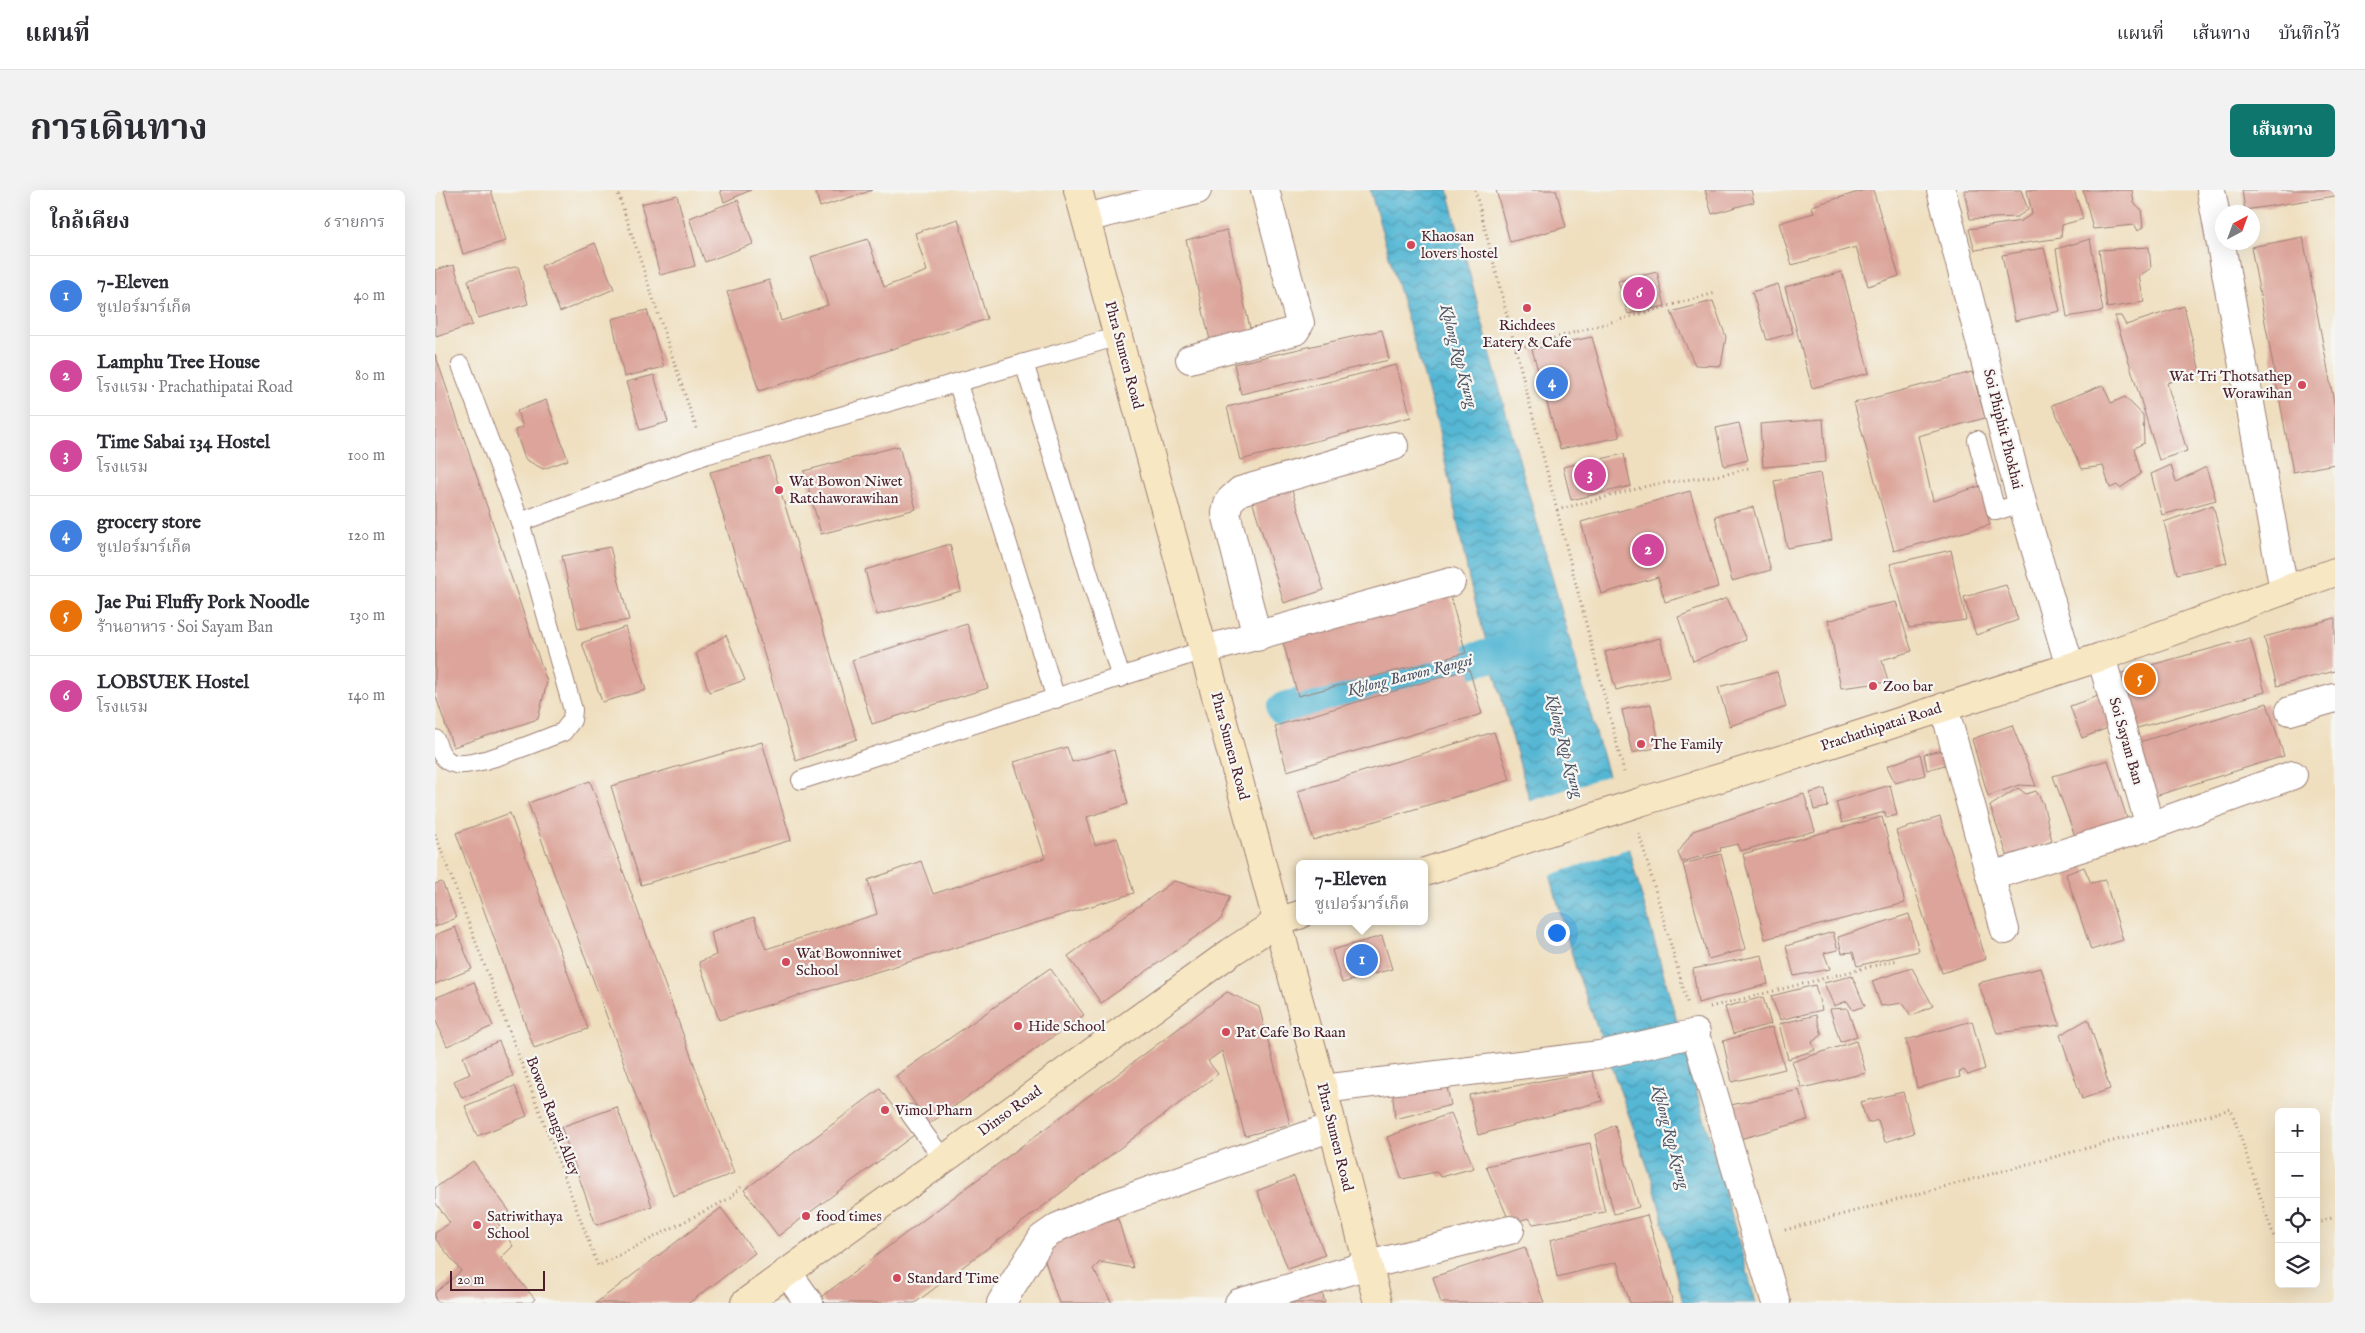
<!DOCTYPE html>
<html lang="th">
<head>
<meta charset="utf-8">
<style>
  :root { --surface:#fff; --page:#f2f2f3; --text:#2b2b33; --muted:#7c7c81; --line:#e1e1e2; --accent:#0f766e }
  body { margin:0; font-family:"IM FELL English","Noto Serif Thai",serif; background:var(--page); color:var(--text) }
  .controls { position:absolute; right:15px; bottom:15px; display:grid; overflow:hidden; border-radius:8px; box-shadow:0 5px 20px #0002 }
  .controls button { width:45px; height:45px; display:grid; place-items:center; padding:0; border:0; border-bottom:1px solid var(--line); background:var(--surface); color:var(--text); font:25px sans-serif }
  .compass { position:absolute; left:1780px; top:15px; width:45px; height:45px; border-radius:50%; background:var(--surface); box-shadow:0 5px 20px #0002; rotate:41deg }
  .scale { position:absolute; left:15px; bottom:12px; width:95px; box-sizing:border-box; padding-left:5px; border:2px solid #4a1f2b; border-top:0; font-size:14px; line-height:18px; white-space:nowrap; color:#4a1f2b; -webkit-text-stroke:4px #f6f6f2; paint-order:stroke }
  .you { position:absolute; left:1121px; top:742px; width:18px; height:18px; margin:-12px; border:4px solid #fff; border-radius:50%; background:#1a73e8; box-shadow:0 0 0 8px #1a73e833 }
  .badge { display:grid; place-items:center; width:32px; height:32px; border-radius:50%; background:var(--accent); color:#fff; font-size:16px; font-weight:700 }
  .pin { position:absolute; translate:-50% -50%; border:2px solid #fff; box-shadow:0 1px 5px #0006 }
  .popup { position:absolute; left:861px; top:670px; width:132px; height:65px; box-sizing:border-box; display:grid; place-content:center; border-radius:8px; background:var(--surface); filter:drop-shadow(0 1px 4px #0005); font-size:16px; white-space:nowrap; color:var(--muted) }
  .popup b { font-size:19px; color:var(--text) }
  .popup::after { content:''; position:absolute; left:50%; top:100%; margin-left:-10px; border:10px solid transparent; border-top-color:var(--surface) }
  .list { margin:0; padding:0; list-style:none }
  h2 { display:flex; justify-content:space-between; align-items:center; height:65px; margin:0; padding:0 20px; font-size:21px }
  h2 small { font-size:16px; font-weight:400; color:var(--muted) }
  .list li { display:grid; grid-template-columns:32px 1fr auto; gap:15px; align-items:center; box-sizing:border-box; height:80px; padding:0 20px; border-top:1px solid var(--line) }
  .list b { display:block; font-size:19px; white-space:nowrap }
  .list p { margin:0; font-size:16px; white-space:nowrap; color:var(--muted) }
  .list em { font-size:16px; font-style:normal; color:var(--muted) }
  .icon { flex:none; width:28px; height:28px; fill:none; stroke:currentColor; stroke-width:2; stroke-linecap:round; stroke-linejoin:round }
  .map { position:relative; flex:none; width:1900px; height:1113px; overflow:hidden; border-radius:8px }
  header { display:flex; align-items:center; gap:30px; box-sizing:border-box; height:70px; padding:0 25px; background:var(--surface); border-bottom:1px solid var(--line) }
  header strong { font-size:24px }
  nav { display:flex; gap:28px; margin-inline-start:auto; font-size:18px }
  .intro { display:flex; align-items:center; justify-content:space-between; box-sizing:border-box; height:120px; padding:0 30px }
  h1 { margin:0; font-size:35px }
  .button { padding:12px 22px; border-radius:8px; background:var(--accent); color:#fff; font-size:18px; font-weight:700 }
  main { display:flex; gap:30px; padding:0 30px }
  aside { flex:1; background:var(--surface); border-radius:8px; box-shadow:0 5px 20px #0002 }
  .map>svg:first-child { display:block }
</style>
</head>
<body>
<header>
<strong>แผนที่</strong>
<nav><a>แผนที่</a><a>เส้นทาง</a><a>บันทึกไว้</a></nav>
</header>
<div class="intro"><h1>การเดินทาง</h1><a class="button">เส้นทาง</a></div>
<main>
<aside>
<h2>ใกล้เคียง<small>6 รายการ</small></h2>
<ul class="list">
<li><span class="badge" style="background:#3f7fe0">1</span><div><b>7-Eleven</b><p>ซูเปอร์มาร์เก็ต</p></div><em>40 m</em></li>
<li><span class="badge" style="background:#d1479c">2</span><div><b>Lamphu Tree House</b><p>โรงแรม · Prachathipatai Road</p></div><em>80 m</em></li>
<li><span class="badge" style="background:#d1479c">3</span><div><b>Time Sabai 134 Hostel</b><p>โรงแรม</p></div><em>100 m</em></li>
<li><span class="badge" style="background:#3f7fe0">4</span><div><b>grocery store</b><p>ซูเปอร์มาร์เก็ต</p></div><em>120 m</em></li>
<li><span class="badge" style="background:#e8710a">5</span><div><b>Jae Pui Fluffy Pork Noodle</b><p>ร้านอาหาร · Soi Sayam Ban</p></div><em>130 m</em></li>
<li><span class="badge" style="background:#d1479c">6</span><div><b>LOBSUEK Hostel</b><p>โรงแรม</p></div><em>140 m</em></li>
</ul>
</aside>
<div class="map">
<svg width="1900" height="1113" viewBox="0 0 1900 1113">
  <defs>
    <pattern id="water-waves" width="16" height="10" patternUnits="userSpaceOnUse" patternTransform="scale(1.25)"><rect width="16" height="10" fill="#55b7d4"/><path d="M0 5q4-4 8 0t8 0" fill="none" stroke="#4894ac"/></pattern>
  </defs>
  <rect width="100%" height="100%" fill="#f6f6f2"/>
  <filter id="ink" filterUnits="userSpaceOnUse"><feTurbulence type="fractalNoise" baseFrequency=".02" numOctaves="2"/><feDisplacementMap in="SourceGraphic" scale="10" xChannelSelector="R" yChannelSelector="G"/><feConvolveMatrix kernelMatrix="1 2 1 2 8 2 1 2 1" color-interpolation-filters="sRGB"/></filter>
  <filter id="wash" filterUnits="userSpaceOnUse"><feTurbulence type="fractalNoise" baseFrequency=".0096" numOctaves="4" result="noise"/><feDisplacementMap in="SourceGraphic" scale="20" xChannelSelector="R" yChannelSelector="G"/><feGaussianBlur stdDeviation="1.12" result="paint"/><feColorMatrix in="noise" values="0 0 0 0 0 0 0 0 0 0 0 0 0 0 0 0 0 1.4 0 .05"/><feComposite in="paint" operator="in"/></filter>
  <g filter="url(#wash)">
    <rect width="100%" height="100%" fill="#efdfbf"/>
    <polygon fill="url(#water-waves)" stroke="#506b80" points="935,0 1013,0 1068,212 1321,1113 1248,1113 1218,992 1141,779 1034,389 1002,232"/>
    <polygon fill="#efdfbf" points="1175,585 1195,658 1113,686 1093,612"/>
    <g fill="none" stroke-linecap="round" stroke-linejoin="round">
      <polyline stroke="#55b7d4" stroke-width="34" points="849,519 1101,454"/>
    </g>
    <g id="blocks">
      <g fill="#dca49a">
        <polygon points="9,0 56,0 71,51 28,64"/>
        <polygon points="285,0 316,0 289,12"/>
        <polygon points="380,0 438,0 385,17"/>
        <polygon points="1061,0 1121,0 1131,37 1075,52"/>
        <polygon points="1270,0 1316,0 1319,12 1277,24"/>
        <polygon points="1430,0 1438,0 1464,86 1433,96 1421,57 1357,75 1344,33 1379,23 1377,16"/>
        <polygon points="1529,0 1586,0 1593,20 1582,27 1535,29"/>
        <polygon points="1592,0 1639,0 1648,29 1627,35 1626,48 1540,60 1534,39 1586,31 1597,24"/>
        <polygon points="1648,0 1697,0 1699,13 1706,19 1708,37 1703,41 1700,35 1658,39"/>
        <polygon points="1807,0 1900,0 1900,6 1810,20"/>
        <polygon points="242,5 260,76 225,85 206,14"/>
        <polygon points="303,10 318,54 270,72 254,28"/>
        <polygon points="523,29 552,129 324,201 292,102 334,90 346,131 393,115 376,67 433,49 449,97 492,81 480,43"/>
        <polygon points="792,40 816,142 776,154 751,50"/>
        <polygon points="1868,47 1900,218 1900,274 1858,282 1816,57"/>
        <polygon points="1655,49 1668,121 1632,127 1621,59"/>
        <polygon points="160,53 179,99 125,122 106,76"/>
        <polygon points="1714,57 1716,78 1704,86 1709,112 1672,118 1664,60"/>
        <polygon points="1609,58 1625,121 1580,131 1567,65"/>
        <polygon points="19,75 37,135 1,147 0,80"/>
        <polygon points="83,76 93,114 43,128 33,90"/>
        <polygon points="1222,82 1230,116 1193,124 1183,91"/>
        <polygon points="1407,82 1434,183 1377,198 1350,97"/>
        <polygon points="1343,94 1358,143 1332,150 1317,102"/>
        <polygon points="1278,111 1291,147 1286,176 1260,175 1236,122"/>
        <polygon points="1749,116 1765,182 1732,193 1752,261 1724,270 1680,126 1686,126 1691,135"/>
        <polygon points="212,120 229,177 189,187 177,129"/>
        <polygon points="947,140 954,170 806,204 799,174"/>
        <polygon points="1157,147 1185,247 1125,259 1097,159"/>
        <polygon points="0,164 112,492 103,529 18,557 0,504"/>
        <polygon points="961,175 976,227 805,270 792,217"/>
        <polygon points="1537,182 1550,228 1483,246 1498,311 1545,296 1555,335 1459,361 1419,213"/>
        <polygon points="219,185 233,232 205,240 191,192"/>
        <polygon points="1668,195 1676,213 1690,207 1708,225 1709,253 1699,258 1706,284 1685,298 1682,295 1675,298 1668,276 1647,279 1617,215"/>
        <polygon points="111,210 133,270 108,279 90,269 80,240 88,237 82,221"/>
        <polygon points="1388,229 1391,272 1328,277 1325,234"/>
        <polygon points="1304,233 1313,270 1289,276 1281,238"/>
        <polygon points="464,256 481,319 386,344 369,281"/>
        <polygon points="1189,264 1196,296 1136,310 1128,277"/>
        <polygon points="335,267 422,549 361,571 275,282"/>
        <polygon points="1736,275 1741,292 1771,277 1781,310 1727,325 1716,284"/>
        <polygon points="1385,283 1397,350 1352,358 1339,291"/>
        <polygon points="855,294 889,400 849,413 816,307"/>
        <polygon points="1255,301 1283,397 1230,412 1223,387 1166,404 1146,332"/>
        <polygon points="1778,315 1792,373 1742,384 1729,332"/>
        <polygon points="1318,317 1336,380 1297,391 1280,326"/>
        <polygon points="515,354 526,401 442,425 430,380"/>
        <polygon points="175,357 194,430 143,439 127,366"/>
        <polygon points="1516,360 1531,430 1474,438 1455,374"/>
        <polygon points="1571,395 1583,430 1541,445 1529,407"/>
        <polygon points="1014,402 1031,463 863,506 846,445"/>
        <polygon points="1292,408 1311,450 1258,471 1243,427"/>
        <polygon points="1461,412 1477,461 1447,470 1453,492 1406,498 1393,429 1397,430 1432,418"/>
        <polygon points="1900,428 1900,481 1842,496 1829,447"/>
        <polygon points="532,434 553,498 437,534 417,470"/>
        <polygon points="190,437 211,500 167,512 147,453"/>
        <polygon points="291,445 310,490 274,502 261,463"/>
        <polygon points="1225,448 1235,486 1181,500 1170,462"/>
        <polygon points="1815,448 1830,502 1699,539 1683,484"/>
        <polygon points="1034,479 1047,524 852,581 840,536"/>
        <polygon points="1342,482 1351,517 1295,536 1283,497"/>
        <polygon points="1666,505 1678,536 1647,548 1635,516"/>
        <polygon points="1832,513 1849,566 1717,607 1701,553"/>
        <polygon points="1216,514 1225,557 1197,563 1187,520"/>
        <polygon points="1577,535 1601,596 1584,595 1553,606 1537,549"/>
        <polygon points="1059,542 1075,590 878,650 863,601"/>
        <polygon points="327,552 356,650 206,695 176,596"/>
        <polygon points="632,557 637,572 679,560 693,614 652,627 660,655 682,648 699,703 284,830 264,772 281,765 276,742 319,727 331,759 442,724 433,690 486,671 498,704 610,668 579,572"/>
        <polygon points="1516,558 1520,572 1492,580 1489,564"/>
        <polygon points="1485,564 1490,585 1460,593 1452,576"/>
        <polygon points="1673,570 1693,631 1641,649 1618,586"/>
        <polygon points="155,591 299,983 238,1006 93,613"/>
        <polygon points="1455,595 1462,625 1451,628 1450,622 1407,633 1401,612"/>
        <polygon points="1583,598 1591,604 1601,601 1608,613 1617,651 1574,670 1555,616"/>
        <polygon points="1390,599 1393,617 1379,620 1375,603"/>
        <polygon points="1369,604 1380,641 1305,661 1302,654 1285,658 1286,661 1247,672 1243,663 1258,641"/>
        <polygon points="75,623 153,839 99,858 21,643"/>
        <polygon points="1447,627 1470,713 1330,749 1308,664"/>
        <polygon points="1505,627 1551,769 1507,783 1461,641"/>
        <polygon points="1286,664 1311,759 1273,769 1248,674"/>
        <polygon points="1649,677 1656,693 1670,690 1688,750 1656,760 1631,684"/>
        <polygon points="739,691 795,706 786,729 666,813 633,766"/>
        <polygon points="7,692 21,728 0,737 0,694"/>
        <polygon points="1474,724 1484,761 1422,776 1418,762 1407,763 1403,747"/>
        <polygon points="20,737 37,779 0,794 0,745"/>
        <polygon points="1398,742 1403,760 1389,763 1395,779 1359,786 1351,756"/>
        <polygon points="947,746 957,779 907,793 897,760"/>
        <polygon points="1327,765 1333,794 1263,813 1258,779"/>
        <polygon points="615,778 649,825 494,934 461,886"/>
        <polygon points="1477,778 1498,816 1476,826 1468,813 1446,816 1437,791"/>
        <polygon points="1606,778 1625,835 1562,843 1543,793"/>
        <polygon points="1417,786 1430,816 1418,820 1412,811 1399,816 1389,793"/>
        <polygon points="39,792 58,836 12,856 0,829 0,808"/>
        <polygon points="1380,795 1387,820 1345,830 1336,806"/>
        <polygon points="792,802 824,817 855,934 810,946 787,861 773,871 783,884 480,1113 388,1113 386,1107"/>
        <polygon points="1328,807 1336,834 1298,844 1290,817"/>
        <polygon points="1412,818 1422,846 1405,852 1395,819"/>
        <polygon points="1381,825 1387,845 1377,852 1380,860 1353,869 1344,834"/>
        <polygon points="1653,829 1675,899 1647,909 1625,845"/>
        <polygon points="1537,831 1550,879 1533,885 1529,880 1524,882 1525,887 1482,898 1471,850"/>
        <polygon points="1337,837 1350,879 1297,892 1288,851"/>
        <polygon points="64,851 78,886 27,908 19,891 35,884 28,867"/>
        <polygon points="1421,851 1431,883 1367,898 1357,872"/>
        <polygon points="1157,881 1167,911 1043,945 1034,905"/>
        <polygon points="1011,893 1016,915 960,929 957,897"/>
        <polygon points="80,896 92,926 42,946 30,916"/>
        <polygon points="445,899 479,945 343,1046 309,1000"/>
        <polygon points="1364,900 1373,930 1305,949 1296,915"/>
        <polygon points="1468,902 1479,943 1450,952 1443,930 1433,933 1425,912"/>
        <polygon points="182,917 217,1016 161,1035 126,937"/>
        <polygon points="1016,923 1039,978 1006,987 1001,982 967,989 952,947"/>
        <polygon points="1180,935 1204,1017 1179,1024 1160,945"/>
        <polygon points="1155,953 1170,1022 1098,1034 1094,1028 1075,1033 1051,976"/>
        <polygon points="38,971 75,1022 62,1032 78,1056 66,1068 100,1109 96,1113 3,1113 0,1109 0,1103 26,1081 0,1048 0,1043 15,1033 0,1012 0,998"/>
        <polygon points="859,986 890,1065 853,1079 822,1001"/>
        <polygon points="286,1018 320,1063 294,1083 254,1113 161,1113"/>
        <polygon points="1212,1025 1238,1113 1195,1113 1182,1072 1122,1087 1115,1050"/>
        <polygon points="683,1029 698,1078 665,1072 658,1079 677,1113 624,1113 606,1059 624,1046"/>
        <polygon points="1090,1057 1109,1113 1006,1113 998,1087"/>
        <polygon points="886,1098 890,1113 838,1113"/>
      </g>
    </g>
  </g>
  <g filter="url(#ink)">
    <use href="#blocks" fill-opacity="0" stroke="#9c7f75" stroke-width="1"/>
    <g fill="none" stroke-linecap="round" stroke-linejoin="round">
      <defs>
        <g id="lane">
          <polyline points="589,173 686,488"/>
          <polyline points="26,175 85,332"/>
          <polyline points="523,194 621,509"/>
          <polyline points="1542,250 1561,321 1587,313"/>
          <path d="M0 549C4 560 8 572 21 574 44 577 103 551 128 542L137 530 138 520 85 332 270 265 684 146"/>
          <polyline points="366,590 769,460"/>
          <polyline points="475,924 508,969"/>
        </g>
        <g id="street">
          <polyline points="1506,0 1587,313 1635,477"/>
          <polyline points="1776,0 1849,400"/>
          <polyline points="651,28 762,0"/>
          <polyline points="755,169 860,141 865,133 830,0"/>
          <polyline points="822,447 791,323 794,311 805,301 959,256"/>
          <polyline points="769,460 1016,392"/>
          <polyline points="1666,467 1715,636"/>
          <polyline points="1509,517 1570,740"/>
          <polyline points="1855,521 1900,508"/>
          <polyline points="1556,686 1715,636 1858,585"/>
          <polyline points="1264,855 1341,1113"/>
          <polyline points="888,899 1165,865 1261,843"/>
          <polyline points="352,1082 374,1113"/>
          <polyline points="566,1113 607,1048 623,1037 666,1018 897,937"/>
          <polyline points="804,1113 933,1075 1075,1040"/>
        </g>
        <g id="secondary">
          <polyline points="643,0 888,899 943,1113"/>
          <polyline points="1358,566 1666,467 1900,382"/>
          <polyline points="310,1113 796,762 842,732 864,725"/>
        </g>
      </defs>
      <use href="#lane" stroke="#9c7f75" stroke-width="20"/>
      <use href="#street" stroke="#9c7f75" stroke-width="30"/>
      <use href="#secondary" stroke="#9c7f75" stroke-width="30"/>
      <g stroke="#9c7f75" stroke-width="3" stroke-dasharray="1 4" stroke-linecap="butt">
        <polyline points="182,0 262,241"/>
        <polyline points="1040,0 1190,586"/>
        <polyline points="1080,159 1280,103"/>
        <polyline points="1122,320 1216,295 1292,284 1317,277"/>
        <polyline points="1204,643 1253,815"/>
        <polyline points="0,644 163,1076 295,1008 306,997"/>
        <polyline points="1275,817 1462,770"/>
        <polyline points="1881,1033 1900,1027"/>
        <polyline points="1350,1040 1796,919 1839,1047 1844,1046"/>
      </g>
      <use href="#lane" stroke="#fff" stroke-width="18"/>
      <use href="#street" stroke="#fff" stroke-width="28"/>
      <use href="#secondary" stroke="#f8e7c3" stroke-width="28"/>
      <defs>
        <polyline id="secondary-bridge" points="990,682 1205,612 1358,566"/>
      </defs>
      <use href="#secondary-bridge" stroke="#9c7f75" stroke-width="30" stroke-linecap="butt"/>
      <use href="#secondary-bridge" stroke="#f8e7c3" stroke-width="28"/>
    </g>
  </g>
  <g fill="#d1495b" stroke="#f6f6f2" stroke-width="2">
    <circle cx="976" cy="55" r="5"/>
    <circle cx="1092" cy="118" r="5"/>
    <circle cx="1867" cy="195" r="5"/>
    <circle cx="344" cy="300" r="5"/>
    <circle cx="1438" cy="496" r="5"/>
    <circle cx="1206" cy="554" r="5"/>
    <circle cx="351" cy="772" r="5"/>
    <circle cx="583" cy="836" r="5"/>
    <circle cx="791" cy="842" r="5"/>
    <circle cx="450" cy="920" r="5"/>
    <circle cx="371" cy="1026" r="5"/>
    <circle cx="42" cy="1035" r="5"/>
    <circle cx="462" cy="1088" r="5"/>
  </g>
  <g text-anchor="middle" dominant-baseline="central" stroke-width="4.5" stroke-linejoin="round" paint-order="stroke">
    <g font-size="15" fill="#4a1f2b" stroke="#f6f6f2" text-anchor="start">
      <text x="986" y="46">Khaosan<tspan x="986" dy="17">lovers hostel</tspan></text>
      <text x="1092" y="135" text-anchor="middle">Richdees<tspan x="1092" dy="17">Eatery &amp; Cafe</tspan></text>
      <text x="1857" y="186" text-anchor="end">Wat Tri Thotsathep<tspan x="1857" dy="17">Worawihan</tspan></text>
      <text x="354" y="291">Wat Bowon Niwet<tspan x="354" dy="17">Ratchaworawihan</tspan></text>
      <text x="1448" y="496">Zoo bar</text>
      <text x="1216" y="554">The Family</text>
      <text x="361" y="763">Wat Bowonniwet<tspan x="361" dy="17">School</tspan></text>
      <text x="593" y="836">Hide School</text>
      <text x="801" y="842">Pat Cafe Bo Raan</text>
      <text x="460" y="920">Vimol Pharn</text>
      <text x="52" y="1026">Satriwithaya<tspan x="52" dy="17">School</tspan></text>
      <text x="381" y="1026">food times</text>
      <text x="472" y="1088">Standard Time</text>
    </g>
    <g font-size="15" fill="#4a1f2b" stroke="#f6f6f2">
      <text transform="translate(689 165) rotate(75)">Phra Sumen Road</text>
      <text transform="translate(1568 239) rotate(76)">Soi Phiphit Phokhai</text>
      <text transform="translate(1446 537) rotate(-18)">Prachathipatai Road</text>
      <text transform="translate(1691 551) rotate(74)">Soi Sayam Ban</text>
      <text transform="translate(795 556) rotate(75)">Phra Sumen Road</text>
      <text transform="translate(575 921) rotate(-36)">Dinso Road</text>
      <text transform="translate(118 926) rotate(69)">Bowon Rangsi Alley</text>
      <text transform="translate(900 947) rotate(76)">Phra Sumen Road</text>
    </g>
    <g font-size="16" font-style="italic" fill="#4e5466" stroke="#f6f6f2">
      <text transform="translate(1023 166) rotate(75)">Khlong Rop Krung</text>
      <text transform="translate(975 486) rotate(-14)">Khlong Bawon Rangsi</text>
      <text transform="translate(1129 556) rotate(75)">Khlong Rop Krung</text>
      <text transform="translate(1235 947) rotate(75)">Khlong Rop Krung</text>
    </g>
  </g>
</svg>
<div class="controls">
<button>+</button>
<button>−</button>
<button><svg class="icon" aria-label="locate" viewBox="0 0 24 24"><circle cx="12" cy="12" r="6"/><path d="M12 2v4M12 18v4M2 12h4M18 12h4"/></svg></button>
<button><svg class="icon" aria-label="layers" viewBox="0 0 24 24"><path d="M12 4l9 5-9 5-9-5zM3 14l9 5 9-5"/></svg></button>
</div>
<svg class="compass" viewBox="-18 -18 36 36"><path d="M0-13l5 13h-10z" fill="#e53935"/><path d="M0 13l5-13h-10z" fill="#7c7c81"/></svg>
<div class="scale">20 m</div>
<div class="you"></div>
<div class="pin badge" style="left:927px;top:770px;background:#3f7fe0">1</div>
<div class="popup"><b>7-Eleven</b>ซูเปอร์มาร์เก็ต</div>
<div class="pin badge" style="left:1213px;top:360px;background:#d1479c">2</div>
<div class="pin badge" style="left:1155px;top:285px;background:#d1479c">3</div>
<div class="pin badge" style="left:1117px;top:193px;background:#3f7fe0">4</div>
<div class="pin badge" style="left:1705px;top:489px;background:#e8710a">5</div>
<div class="pin badge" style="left:1204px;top:103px;background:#d1479c">6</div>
</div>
</main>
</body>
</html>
